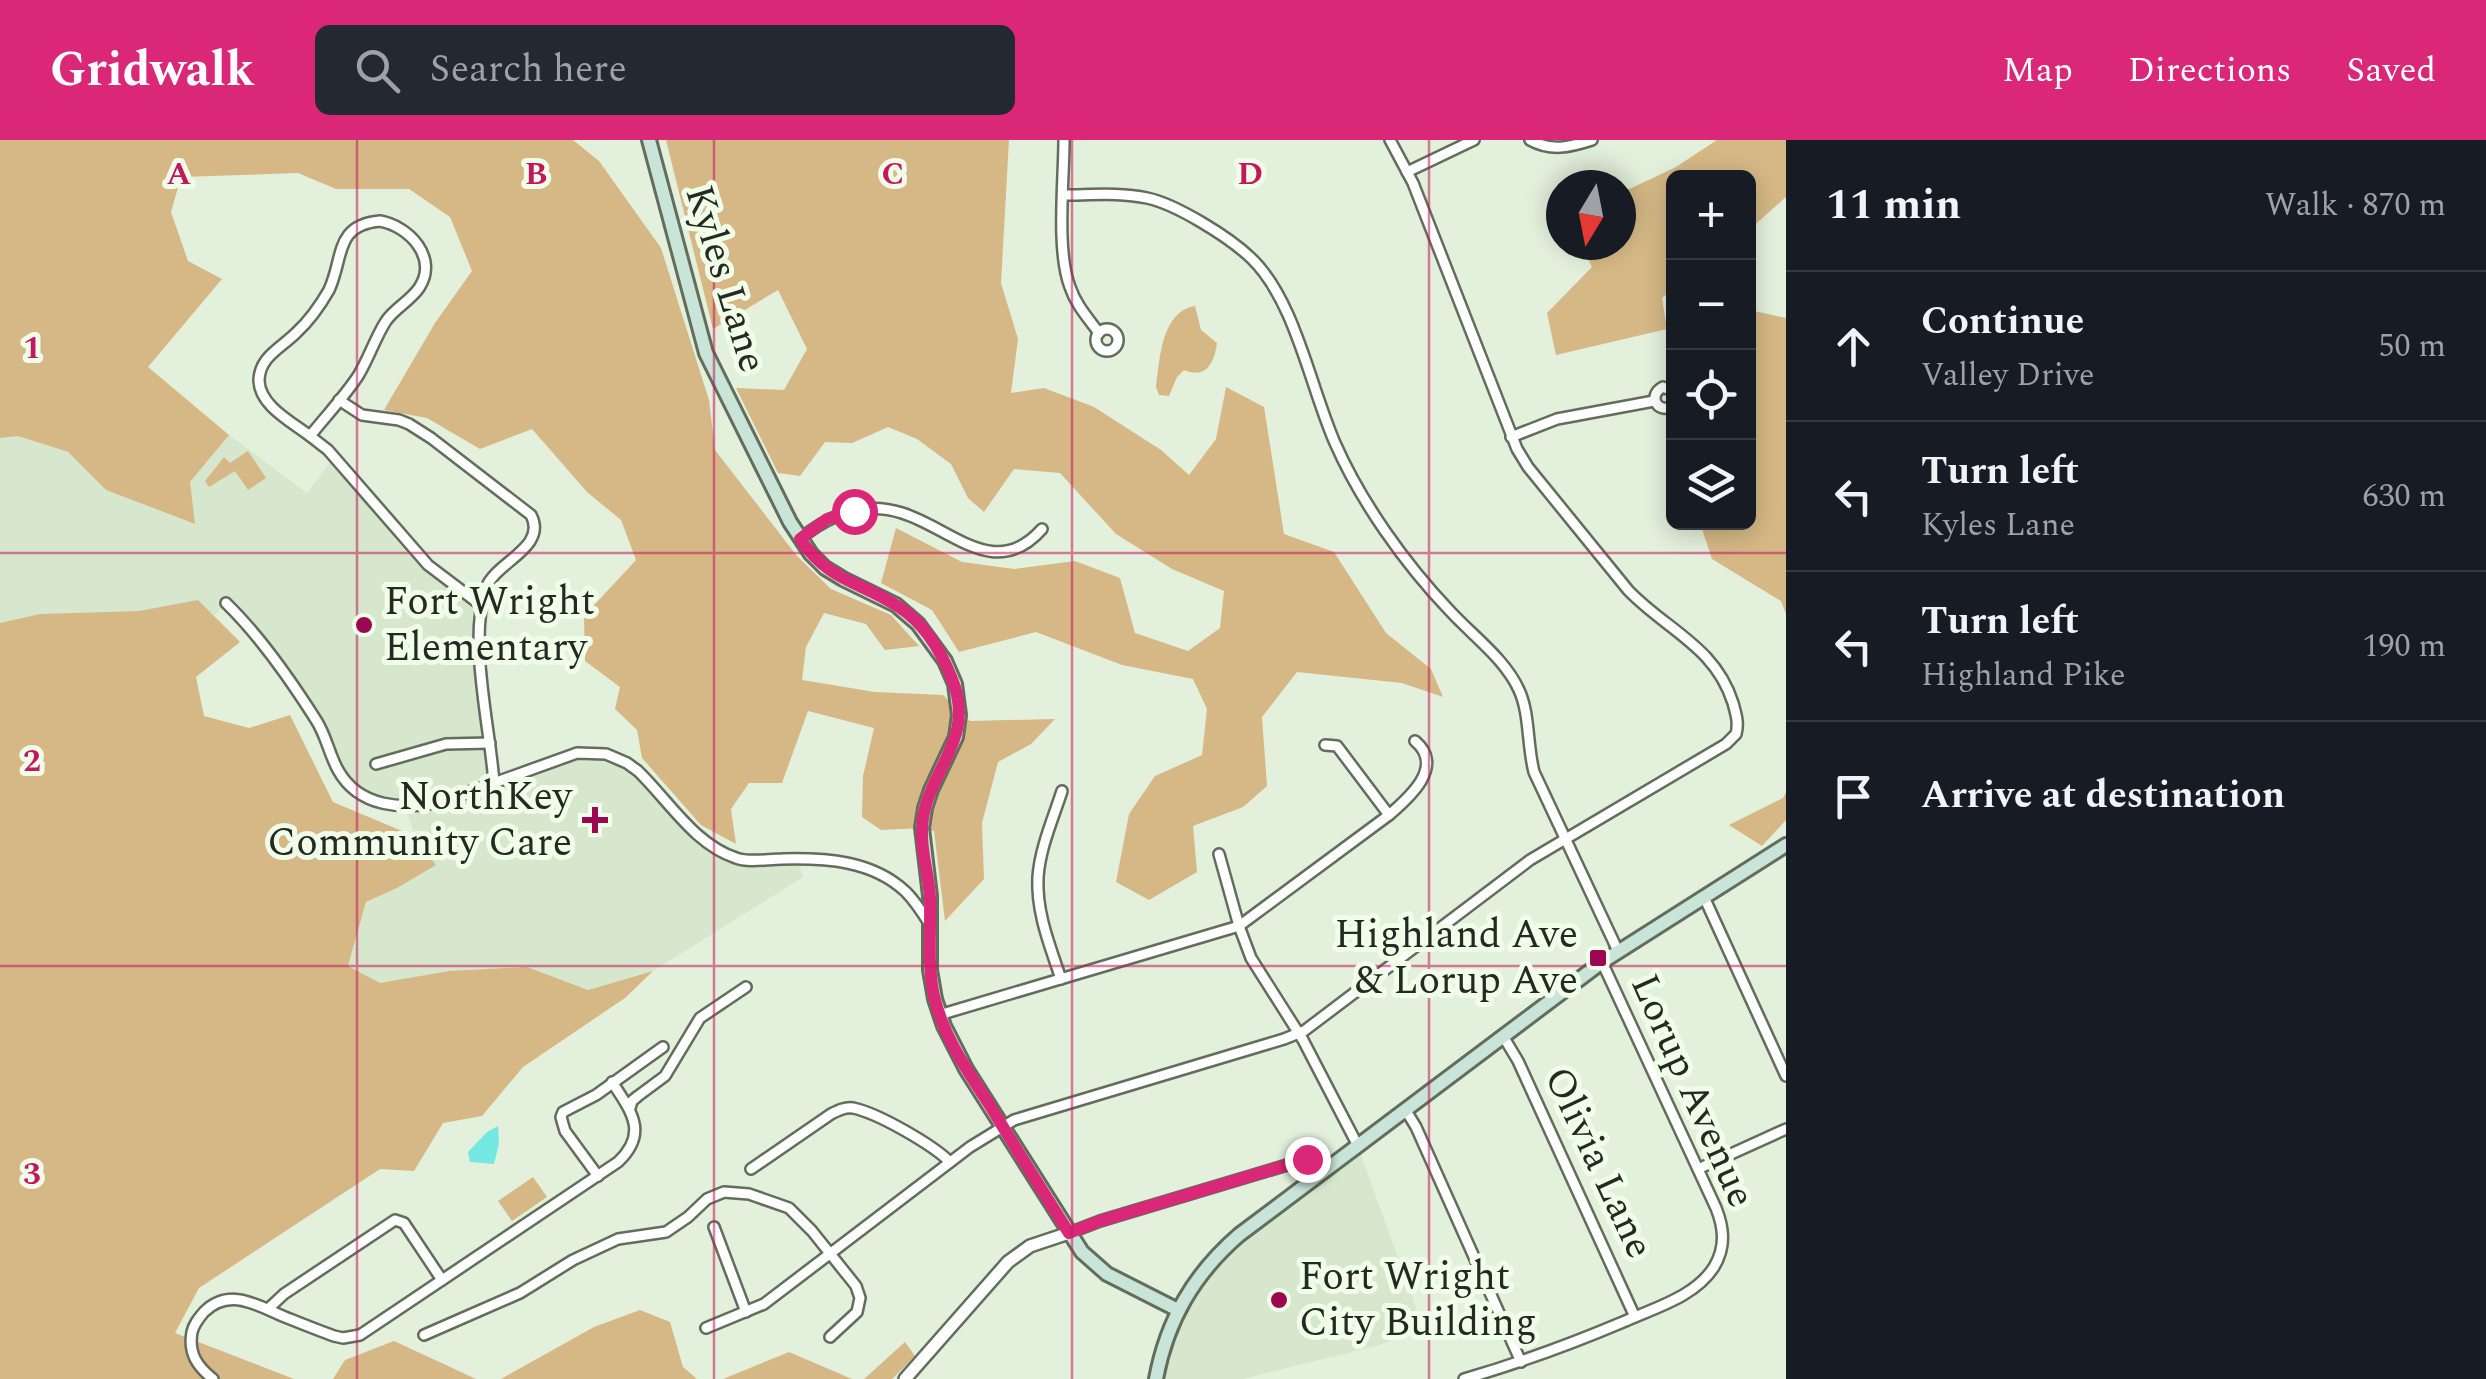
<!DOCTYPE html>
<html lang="en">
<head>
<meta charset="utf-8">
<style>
  :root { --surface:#171b24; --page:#242831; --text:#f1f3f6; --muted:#9ea1a6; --line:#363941; --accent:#db2777 }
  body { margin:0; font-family:Spectral,serif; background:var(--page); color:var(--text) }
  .controls { position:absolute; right:30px; top:30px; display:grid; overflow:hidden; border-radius:15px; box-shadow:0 5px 25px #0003 }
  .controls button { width:90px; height:90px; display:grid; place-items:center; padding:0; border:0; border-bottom:2px solid var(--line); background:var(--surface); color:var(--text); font:50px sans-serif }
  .compass { position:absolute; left:1546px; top:30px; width:90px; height:90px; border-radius:50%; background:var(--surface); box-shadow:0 5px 25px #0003; rotate:190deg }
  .stop { position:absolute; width:30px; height:30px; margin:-22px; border:8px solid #db2777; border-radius:50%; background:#fff }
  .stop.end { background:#db2777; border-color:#fff; box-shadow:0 2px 10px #0008 }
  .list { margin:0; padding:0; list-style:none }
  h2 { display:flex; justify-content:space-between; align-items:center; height:130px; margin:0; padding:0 40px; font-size:42px }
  h2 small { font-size:32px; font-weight:400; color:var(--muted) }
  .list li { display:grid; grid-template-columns:65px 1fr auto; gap:30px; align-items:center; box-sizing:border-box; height:150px; padding:0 40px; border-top:2px solid var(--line) }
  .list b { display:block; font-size:38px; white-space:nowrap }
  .list p { margin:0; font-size:32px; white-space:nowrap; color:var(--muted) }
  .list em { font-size:32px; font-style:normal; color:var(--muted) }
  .icon { flex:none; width:55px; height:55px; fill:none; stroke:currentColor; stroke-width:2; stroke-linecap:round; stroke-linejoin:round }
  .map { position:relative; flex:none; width:1786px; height:1239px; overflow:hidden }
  header { display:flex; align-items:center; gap:60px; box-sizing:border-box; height:140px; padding:0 50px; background:var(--accent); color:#fff }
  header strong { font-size:48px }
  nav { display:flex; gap:55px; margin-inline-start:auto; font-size:35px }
  .search { width:700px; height:90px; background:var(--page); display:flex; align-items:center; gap:25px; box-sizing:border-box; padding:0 35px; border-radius:15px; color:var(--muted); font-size:38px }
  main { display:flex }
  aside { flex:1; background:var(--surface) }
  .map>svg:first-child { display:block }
</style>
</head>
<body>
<header>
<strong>Gridwalk</strong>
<div class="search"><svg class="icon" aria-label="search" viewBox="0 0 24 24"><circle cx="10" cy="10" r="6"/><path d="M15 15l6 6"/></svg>Search here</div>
<nav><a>Map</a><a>Directions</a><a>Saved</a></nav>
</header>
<main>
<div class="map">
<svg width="1786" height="1239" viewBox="0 0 1786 1239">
  <rect width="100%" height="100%" fill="#e3f0dc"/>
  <g fill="#d6e7cd">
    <polygon points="229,295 307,353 334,317 400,395 477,464 494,642 586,612 627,623 699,696 741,720 798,718 803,737 653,831 587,850 527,827 449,831 381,844 348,826 366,762 397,748 435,725 417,700 404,667 392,667 346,641 318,583 226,463 214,476 198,461 139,471 40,474 0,483 0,298 18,296 68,312 106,350 194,384 190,342"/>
    <polygon points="1357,1004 1423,1187 1380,1205 1243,1239 1156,1239 1198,1136"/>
  </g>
  <g fill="#d5b885">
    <polygon points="0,0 573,0 599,21 661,108 709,260 715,310 797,416 831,449 891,475 919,506 885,510 866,484 824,473 806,507 802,540 875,552 943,555 970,581 1055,579 1031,604 998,622 982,683 984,739 945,781 934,691 921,688 881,690 862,677 863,636 874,588 808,571 782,643 749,643 731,669 736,704 701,685 642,618 637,590 615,569 620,547 585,521 584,476 636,420 621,380 587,352 532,289 480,309 427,278 384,270 435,183 472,131 450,77 409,49 336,49 298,33 181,37 171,72 188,121 222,139 148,227 229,295 190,342 195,384 106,350 68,312 18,296 0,298"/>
    <polygon points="666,0 1009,0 1001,143 1018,199 1011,253 1044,248 1094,267 1161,310 1189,335 1216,299 1226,247 1264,267 1284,394 1334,412 1386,493 1431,529 1443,557 1402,543 1297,532 1262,577 1267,646 1243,667 1193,686 1197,732 1149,760 1116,742 1129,674 1155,636 1202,615 1207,569 1193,539 1122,525 1036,492 959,512 932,470 881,443 896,388 962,422 1014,429 1075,421 1120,438 1135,493 1188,511 1220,488 1224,451 1172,429 1116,394 1060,333 1014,329 984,372 968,358 951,324 917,299 888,287 852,303 825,302 800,336 778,333 736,248 784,250 807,209 778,150 713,189"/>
    <polygon points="1717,0 1786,0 1786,57 1749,90 1748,38 1674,38 1673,149 1662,158 1667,189 1556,215 1547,173 1592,127 1581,105 1621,105 1621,53 1676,27"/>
    <path d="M1195 166 1201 190 1217 203C1214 223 1207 239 1184 230L1177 237 1169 256 1159 255 1156 247C1160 219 1161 172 1195 166Z"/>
    <polygon points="1750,170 1786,178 1786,474 1781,461 1712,419 1700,383 1748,382 1748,182"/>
    <polygon points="248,311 266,338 248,350 235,331 209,347 205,341 224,317 230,323"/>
    <polygon points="198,460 240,502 196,537 204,576 249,588 290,575 333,662 414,696 436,725 397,748 366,762 348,826 380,843 449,831 527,827 588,850 653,831 625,858 523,927 482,976 443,983 414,1031 380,1029 199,1148 175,1193 294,1239 0,1239 0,483 40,474 139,471"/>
    <polygon points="1786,652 1786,680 1762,706 1729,685 1783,658"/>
    <polygon points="533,1037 547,1057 512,1081 498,1061"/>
    <polygon points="640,1170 670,1182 683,1227 697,1239 501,1239 594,1187"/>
    <polygon points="394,1201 476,1239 333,1239 345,1220"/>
    <polygon points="905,1202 915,1216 892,1239 864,1239"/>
    <polygon points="789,1212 852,1239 723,1239"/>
  </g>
  <polygon fill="#75e9e1" points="498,986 499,1004 494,1024 470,1022 468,1012 487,992"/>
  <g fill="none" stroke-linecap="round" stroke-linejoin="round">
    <defs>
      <g id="minor">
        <path d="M1064 0C1064 40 1056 111 1070 147 1076 165 1088 178 1099 193"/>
        <path d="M1530 0C1552 12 1570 7 1592 0"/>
        <polyline points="1407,32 1474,0"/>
        <path d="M1063 55C1090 55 1120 52 1147 58 1176 64 1229 97 1251 118 1295 160 1310 246 1335 303 1361 362 1405 424 1450 471 1473 496 1505 519 1519 550 1530 574 1527 605 1534 632L1618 811"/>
        <path d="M380 81C409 86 439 118 419 148 410 161 395 168 386 181 375 198 369 218 358 236 344 257 326 276 310 296 292 282 260 266 259 241 259 217 281 208 296 193 308 182 321 164 329 150 344 118 334 85 380 81Z"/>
        <circle cx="1107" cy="200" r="11"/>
        <path d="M1674 252 1663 247C1646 256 1659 276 1674 265"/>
        <path d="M339 260 362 275 399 280 409 284 431 298 531 375C548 408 495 422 486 448 468 502 490 586 494 643"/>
        <polyline points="310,296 328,310 428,425 482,466"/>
        <polyline points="1511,297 1557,279 1654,261"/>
        <path d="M800 399C829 375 864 361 902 373 951 388 995 442 1042 389"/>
        <path d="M226 463C261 497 290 539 316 580 326 595 329 614 338 630 359 668 403 670 441 662L577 613 606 614 627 623 638 631C669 661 694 704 736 718 749 723 768 719 782 719 826 718 872 720 906 752 915 761 922 772 929 783"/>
        <polyline points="1325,605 1337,606 1389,675"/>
        <polyline points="376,624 446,604 490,603"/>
        <polyline points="1219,714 1239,786 1251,818 1303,900 1357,1004"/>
        <polyline points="1704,757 1786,936"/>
        <path d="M1061 839C1050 806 1036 772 1038 737 1040 708 1053 679 1062 651"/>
        <path d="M939 875 1239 786 1389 675C1410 657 1445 626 1415 601"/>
        <polyline points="1503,896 1518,921 1635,1177"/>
        <polyline points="630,968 632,961 638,956 665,936 700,878 746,847"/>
        <polyline points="1405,969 1416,987 1521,1222"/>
        <path d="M751 1029 831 974C839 970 845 967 853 968 878 973 933 1005 950 1022"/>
        <polyline points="1698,1029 1786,989"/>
        <polyline points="598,1036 565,991 561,977 563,972 596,955 663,907"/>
        <polyline points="714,1087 746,1172"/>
        <polyline points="1069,1093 1100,1081 1307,1019"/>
        <polyline points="268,1169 284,1154 395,1080 404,1083 442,1140"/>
        <path d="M706 1188 764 1164 970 1007 1014 980 1284 899 1304 891 1530 720 1726 604 1736 594C1739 583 1736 574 1733 563 1715 506 1666 490 1628 450L1528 327 1517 309 1413 43 1390 0"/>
        <polyline points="424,1195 520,1153 573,1120 618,1099 666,1092 688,1077 707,1059 724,1052 749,1054 789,1068 812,1091 856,1146 860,1158 857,1172 830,1197"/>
        <path d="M213 1239C198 1227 188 1214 192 1192 194 1184 198 1179 204 1172 231 1145 261 1168 290 1179 305 1185 320 1191 334 1196L343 1198 360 1195 618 1022C649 993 631 971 612 942"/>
        <path d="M1464 1239C1519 1223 1571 1204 1623 1182 1654 1168 1695 1157 1714 1127 1726 1107 1724 1088 1716 1068L1602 822"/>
      </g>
      <polyline id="tertiary" points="905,1239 1008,1122 1030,1106 1069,1093"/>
      <g id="secondary">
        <polyline points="649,0 706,213 790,382 811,414 825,428 843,439 896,465 918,484 945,521 955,544 959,575 956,597 931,650 925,668 922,688 930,756 930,830 935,859 944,886 966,929 1082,1112 1107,1134 1178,1170"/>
        <path d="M1156 1239C1167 1180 1194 1134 1239 1095L1602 822 1786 705"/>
      </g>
    </defs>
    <use href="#minor" stroke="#626d5c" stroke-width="14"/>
    <use href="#tertiary" stroke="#626d5c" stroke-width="16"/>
    <use href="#secondary" stroke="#626d5c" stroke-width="18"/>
    <use href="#minor" stroke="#fff" stroke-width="9"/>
    <use href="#tertiary" stroke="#fff" stroke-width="11"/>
    <use href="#secondary" stroke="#c9e4d8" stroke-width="12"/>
  </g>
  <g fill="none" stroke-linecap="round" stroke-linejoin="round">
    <path stroke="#db2777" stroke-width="12" d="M854 371 827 379 800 399C831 443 858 440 899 467 924 483 941 511 952 539 978 602 923 633 922 690 921 713 929 735 930 758 931 791 927 824 934 856 943 896 967 930 989 964 1015 1007 1042 1050 1069 1093L1100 1081 1307 1019"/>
  </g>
  <path fill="none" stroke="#c2185b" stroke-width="2.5" stroke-opacity="0.55" d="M357 0V1239M714 0V1239M1072 0V1239M1429 0V1239M0 413H1786M0 826H1786"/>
  <g fill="#9d0752" stroke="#f0fde9" stroke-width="4">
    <circle cx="364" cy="485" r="10"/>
    <path d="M590 665h10v10h10v10h-10v10h-10v-10h-10v-10h10z"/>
    <rect x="1588" y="808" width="20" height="20" rx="5"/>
    <circle cx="1279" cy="1160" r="10"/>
  </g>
  <g text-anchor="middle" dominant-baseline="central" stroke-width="10" stroke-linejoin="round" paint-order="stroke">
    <g font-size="40" fill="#242921" stroke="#f0fde9">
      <text transform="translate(725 139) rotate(73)">Kyles Lane</text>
      <text transform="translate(1692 951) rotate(66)">Lorup Avenue</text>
      <text transform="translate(1598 1023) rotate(65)">Olivia Lane</text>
    </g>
    <g font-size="40" fill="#242921" stroke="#f0fde9" text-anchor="start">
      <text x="384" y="462">Fort Wright<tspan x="384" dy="46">Elementary</tspan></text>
      <text x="572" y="657" text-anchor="end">NorthKey<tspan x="572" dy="46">Community Care</tspan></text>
      <text x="1578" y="795" text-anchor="end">Highland Ave<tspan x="1578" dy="46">&amp; Lorup Ave</tspan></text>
      <text x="1299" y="1137">Fort Wright<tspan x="1299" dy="46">City Building</tspan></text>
    </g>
  </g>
  <g font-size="32" text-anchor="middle" font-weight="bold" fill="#c2185b" stroke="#f0fde9" stroke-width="10" stroke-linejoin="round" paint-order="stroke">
    <text x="179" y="44">A</text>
    <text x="536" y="44">B</text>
    <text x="893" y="44">C</text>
    <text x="1250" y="44">D</text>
    <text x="32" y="218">1</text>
    <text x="32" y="631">2</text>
    <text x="32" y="1044">3</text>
  </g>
</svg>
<div class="controls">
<button>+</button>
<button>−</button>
<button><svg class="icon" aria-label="locate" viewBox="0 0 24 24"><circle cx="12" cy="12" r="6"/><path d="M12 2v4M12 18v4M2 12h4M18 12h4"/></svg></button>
<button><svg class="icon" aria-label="layers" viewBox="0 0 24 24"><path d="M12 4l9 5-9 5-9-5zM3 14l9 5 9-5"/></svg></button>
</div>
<svg class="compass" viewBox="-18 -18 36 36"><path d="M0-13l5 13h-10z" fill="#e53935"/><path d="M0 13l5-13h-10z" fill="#9ea1a6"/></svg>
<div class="stop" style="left:854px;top:371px"></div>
<div class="stop end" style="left:1307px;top:1019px"></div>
</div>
<aside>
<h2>11 min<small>Walk · 870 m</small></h2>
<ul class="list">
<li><svg class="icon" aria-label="ahead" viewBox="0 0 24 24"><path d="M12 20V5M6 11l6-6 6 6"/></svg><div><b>Continue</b><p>Valley Drive</p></div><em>50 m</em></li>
<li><svg class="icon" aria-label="left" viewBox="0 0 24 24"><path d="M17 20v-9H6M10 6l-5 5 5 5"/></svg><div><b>Turn left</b><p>Kyles Lane</p></div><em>630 m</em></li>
<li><svg class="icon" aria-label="left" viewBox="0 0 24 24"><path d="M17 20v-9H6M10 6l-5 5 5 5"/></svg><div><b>Turn left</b><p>Highland Pike</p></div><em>190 m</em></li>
<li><svg class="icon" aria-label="arrive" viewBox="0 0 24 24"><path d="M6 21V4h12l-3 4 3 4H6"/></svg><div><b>Arrive at destination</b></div></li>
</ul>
</aside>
</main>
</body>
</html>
